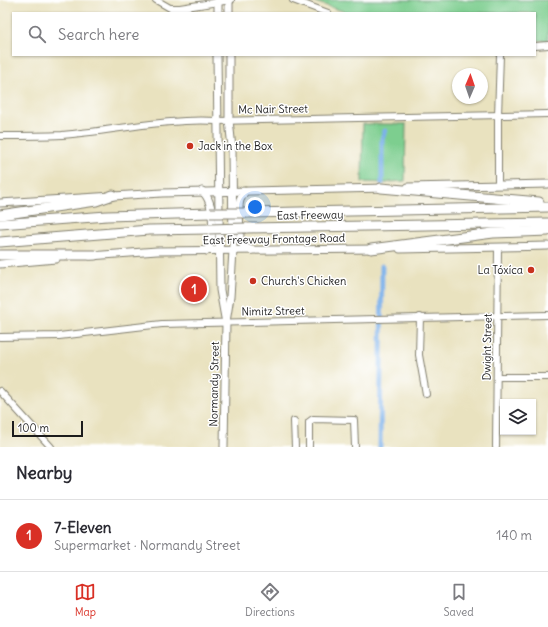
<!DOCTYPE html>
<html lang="en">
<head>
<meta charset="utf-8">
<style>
  :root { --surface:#fff; --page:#f7f7f7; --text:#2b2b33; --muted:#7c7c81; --line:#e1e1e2; --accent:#d93025 }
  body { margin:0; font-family:Delius,sans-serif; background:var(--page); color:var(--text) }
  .controls { position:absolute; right:12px; bottom:12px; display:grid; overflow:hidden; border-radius:0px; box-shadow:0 1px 3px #0004 }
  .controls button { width:36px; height:36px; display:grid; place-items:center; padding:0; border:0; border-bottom:1px solid var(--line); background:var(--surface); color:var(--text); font:20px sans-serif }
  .compass { position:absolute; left:452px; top:68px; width:36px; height:36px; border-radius:50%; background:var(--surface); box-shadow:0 1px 3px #0004; rotate:2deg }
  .scale { position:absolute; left:12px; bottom:10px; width:71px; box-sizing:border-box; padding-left:4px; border:2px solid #1c1c1c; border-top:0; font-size:11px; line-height:14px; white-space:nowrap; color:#1c1c1c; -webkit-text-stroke:3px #fff; paint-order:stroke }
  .you { position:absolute; left:255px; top:207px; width:14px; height:14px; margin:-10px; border:3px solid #fff; border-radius:50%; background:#1a73e8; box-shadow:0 0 0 6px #1a73e833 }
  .badge { display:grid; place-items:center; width:26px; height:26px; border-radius:50%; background:var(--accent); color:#fff; font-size:13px; font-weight:700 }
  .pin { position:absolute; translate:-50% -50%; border:2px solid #fff; box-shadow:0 1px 4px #0006 }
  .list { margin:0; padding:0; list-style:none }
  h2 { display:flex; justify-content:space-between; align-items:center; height:52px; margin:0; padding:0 16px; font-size:17px }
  h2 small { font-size:13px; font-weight:400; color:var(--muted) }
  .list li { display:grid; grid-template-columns:26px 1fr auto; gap:12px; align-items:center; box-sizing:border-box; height:72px; padding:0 16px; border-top:1px solid var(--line) }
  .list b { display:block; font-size:15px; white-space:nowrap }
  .list p { margin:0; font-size:13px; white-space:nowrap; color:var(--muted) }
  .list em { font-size:13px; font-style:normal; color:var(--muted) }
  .icon { flex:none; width:22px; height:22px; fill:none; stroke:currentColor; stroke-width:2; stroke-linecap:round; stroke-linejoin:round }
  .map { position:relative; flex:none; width:548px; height:447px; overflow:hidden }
  .search { position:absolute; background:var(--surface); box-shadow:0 1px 3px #0004; left:12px; right:12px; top:12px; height:44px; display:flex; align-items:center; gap:10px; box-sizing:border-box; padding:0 14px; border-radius:0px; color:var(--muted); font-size:15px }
  .sheet { height:124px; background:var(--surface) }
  nav { display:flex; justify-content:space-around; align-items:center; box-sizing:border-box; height:56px; border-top:1px solid var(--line); background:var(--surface); font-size:11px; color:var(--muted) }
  nav a { display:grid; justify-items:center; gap:2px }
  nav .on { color:var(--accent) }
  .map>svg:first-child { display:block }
</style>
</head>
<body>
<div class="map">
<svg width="548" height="447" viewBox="0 0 548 447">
  <rect width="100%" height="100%" fill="#fff"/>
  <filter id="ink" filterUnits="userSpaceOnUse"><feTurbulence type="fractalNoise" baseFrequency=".025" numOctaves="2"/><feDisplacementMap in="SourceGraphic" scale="8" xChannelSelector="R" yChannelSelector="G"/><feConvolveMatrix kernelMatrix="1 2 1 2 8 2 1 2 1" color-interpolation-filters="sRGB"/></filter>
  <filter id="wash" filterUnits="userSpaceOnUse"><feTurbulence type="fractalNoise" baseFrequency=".012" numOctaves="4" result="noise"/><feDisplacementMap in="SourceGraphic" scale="16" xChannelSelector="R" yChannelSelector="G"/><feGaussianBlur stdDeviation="0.9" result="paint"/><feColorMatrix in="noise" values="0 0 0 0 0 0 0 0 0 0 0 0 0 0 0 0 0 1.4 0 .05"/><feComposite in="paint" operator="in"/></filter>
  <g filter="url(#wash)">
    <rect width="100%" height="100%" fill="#e9e2bf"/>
    <g fill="#7dce8f" stroke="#4c7556">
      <polygon points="309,0 548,0 548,41 535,40 535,13 349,13"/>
      <polygon points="363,124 406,124 405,181 389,182 388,183 362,182"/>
    </g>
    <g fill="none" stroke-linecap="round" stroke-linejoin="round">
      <g stroke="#7cb1ea" stroke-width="5">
        <polyline points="382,183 382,139 385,131"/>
        <polyline points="380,447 382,266"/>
      </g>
    </g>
  </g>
  <g filter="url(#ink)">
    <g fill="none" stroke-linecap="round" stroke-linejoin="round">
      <defs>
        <g id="minor">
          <polyline points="156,0 170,8 180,8 231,0"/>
          <polyline points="293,0 328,13"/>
          <polyline points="535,46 548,45"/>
          <path d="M0 136C20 136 41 136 62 135 114 131 165 118 217 121L548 114"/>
          <polyline points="498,184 498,116 500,55"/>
          <polyline points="420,317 419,355 426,394"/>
          <polyline points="0,337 59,336 162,324 548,315"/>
          <polyline points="497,377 548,377"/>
          <polyline points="0,391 51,447"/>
          <polyline points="294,421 295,447"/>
          <polyline points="309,447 309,422 313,419 354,420 355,447"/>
          <polyline points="496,447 498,248"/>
        </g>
        <g id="major">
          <polyline points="218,13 218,0"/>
          <polyline points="229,13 229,0"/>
          <polyline points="217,55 220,290 225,318"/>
          <polyline points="408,187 548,184"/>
          <path d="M202 191C215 202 215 237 207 251"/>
          <polyline points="245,191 240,200 239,205 240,238 244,247 251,250"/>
          <polyline points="0,203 162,193 386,188"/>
          <polyline points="400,249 548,246"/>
          <polyline points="90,256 157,251 376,249"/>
          <polyline points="0,264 56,259"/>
          <polyline points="224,447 226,322 230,297 233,251 232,148 229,120 229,55"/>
        </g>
        <g id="highway">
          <polyline points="381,188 539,202"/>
          <polyline points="247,213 548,207"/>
          <polyline points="0,215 96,201 113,195"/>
          <polyline points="0,224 107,216 210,213"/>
          <polyline points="246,228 548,223"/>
          <polyline points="0,242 149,230 209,229"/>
          <polyline points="371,249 493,233 548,231"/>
          <polyline points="0,255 95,255"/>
        </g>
      </defs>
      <use href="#minor" stroke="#827f6e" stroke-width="8"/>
      <use href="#major" stroke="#827f6e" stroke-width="9"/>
      <use href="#highway" stroke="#827f6e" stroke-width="11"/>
      <use href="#minor" stroke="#fff" stroke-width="6"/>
      <use href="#major" stroke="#fff" stroke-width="7"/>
      <use href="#highway" stroke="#fff" stroke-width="9"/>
      <defs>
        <g id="highway-bridge">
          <polyline points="210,213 247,213"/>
          <polyline points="209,229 246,228"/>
        </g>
      </defs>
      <use href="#highway-bridge" stroke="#827f6e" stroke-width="11" stroke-linecap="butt"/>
      <use href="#highway-bridge" stroke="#fff" stroke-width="9"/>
    </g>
  </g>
  <g fill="#c8321e" stroke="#fff" stroke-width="1.5">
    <circle cx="190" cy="146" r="4"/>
    <circle cx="531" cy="270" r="4"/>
    <circle cx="253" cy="281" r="4"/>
  </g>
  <g text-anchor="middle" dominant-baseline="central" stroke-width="3" stroke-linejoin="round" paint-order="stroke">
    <g font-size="11" fill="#1c1c1c" stroke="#fff">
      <text transform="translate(273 109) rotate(-1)">Mc Nair Street</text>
      <text transform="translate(310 215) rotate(-1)">East Freeway</text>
      <text transform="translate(274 239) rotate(-1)">East Freeway Frontage Road</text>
      <text transform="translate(273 311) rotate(-1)">Nimitz Street</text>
      <text transform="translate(487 347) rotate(-89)">Dwight Street</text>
      <text transform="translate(214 384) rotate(-89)">Normandy Street</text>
    </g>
    <g font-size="11" fill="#1c1c1c" stroke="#fff" text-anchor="start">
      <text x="198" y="146">Jack in the Box</text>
      <text x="523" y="270" text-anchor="end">La Tóxíca</text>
      <text x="261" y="281">Church's Chicken</text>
    </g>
  </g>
</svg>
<div class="controls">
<button><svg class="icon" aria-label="layers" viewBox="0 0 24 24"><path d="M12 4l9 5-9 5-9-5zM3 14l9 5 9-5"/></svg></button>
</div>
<svg class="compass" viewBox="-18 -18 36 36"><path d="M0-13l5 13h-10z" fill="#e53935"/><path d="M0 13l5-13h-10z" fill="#7c7c81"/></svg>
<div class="scale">100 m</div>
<div class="you"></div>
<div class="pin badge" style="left:194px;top:289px">1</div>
<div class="search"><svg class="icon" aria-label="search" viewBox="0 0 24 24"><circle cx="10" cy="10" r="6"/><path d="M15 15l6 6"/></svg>Search here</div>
</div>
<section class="sheet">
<h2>Nearby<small></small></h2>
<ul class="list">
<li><span class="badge">1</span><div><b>7-Eleven</b><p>Supermarket · Normandy Street</p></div><em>140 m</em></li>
</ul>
</section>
<nav>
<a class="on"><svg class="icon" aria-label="map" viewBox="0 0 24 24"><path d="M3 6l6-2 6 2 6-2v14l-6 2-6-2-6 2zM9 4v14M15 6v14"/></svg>Map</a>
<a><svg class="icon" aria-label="directions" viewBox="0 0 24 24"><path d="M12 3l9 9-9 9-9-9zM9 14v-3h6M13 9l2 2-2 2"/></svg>Directions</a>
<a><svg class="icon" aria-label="saved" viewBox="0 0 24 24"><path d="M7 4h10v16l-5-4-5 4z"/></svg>Saved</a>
</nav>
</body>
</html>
